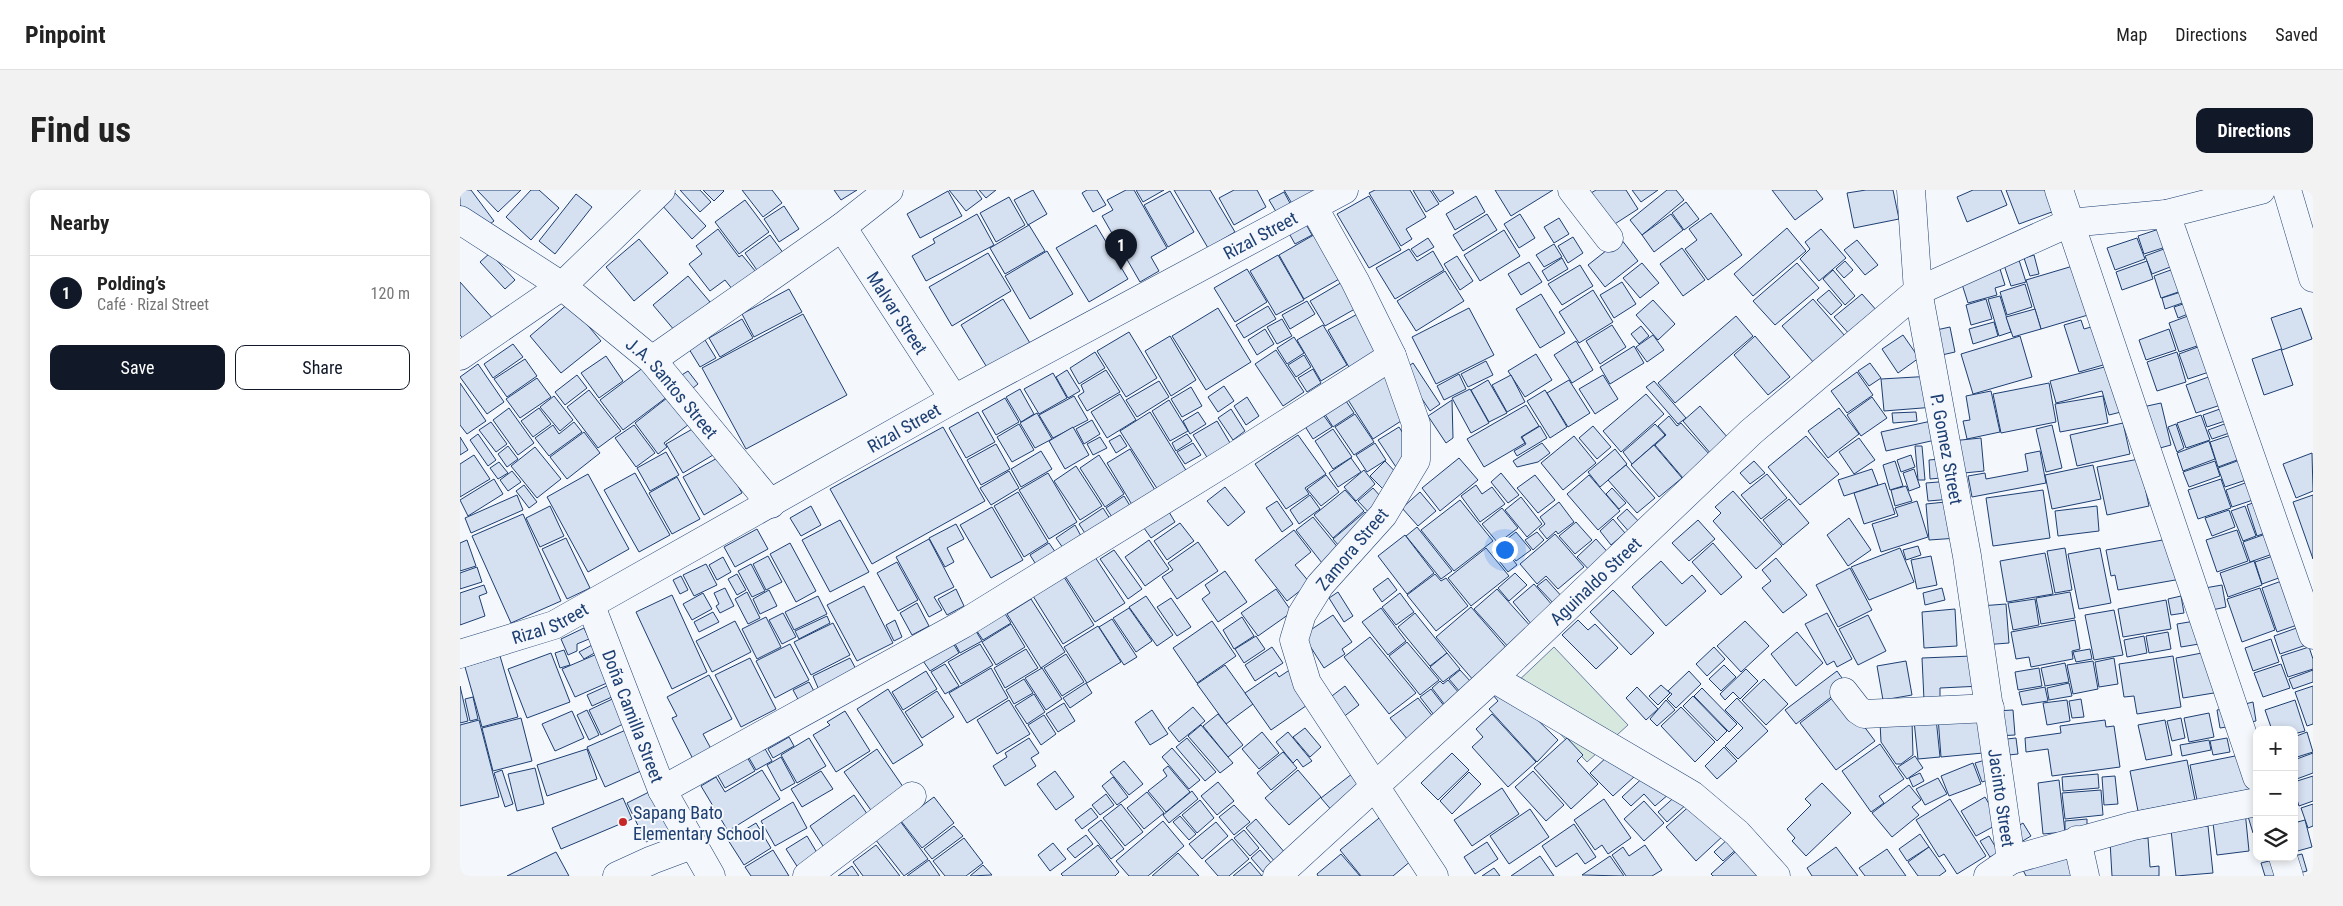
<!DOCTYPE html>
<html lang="en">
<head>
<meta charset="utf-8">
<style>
  :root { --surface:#fff; --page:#f2f2f2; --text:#222; --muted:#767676; --line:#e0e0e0; --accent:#111827 }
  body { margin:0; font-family:"Roboto Condensed",sans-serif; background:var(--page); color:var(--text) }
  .controls { position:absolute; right:15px; bottom:15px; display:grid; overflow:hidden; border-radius:10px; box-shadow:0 2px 8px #0003 }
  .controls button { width:45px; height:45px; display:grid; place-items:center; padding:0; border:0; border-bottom:1px solid var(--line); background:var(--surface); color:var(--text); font:25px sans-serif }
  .you { position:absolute; left:1044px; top:359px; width:18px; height:18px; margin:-12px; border:4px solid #fff; border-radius:50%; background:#1a73e8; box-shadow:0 0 0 8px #1a73e833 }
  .badge { display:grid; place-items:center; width:32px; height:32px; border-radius:50%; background:var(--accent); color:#fff; font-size:16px; font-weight:700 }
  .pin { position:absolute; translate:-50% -41px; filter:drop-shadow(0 1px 2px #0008) }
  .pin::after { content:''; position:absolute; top:26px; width:18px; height:15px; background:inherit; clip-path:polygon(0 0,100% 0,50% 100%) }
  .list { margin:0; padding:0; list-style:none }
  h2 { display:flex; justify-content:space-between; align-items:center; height:65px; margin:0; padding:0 20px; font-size:21px }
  h2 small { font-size:16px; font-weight:400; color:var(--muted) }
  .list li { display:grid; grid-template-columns:32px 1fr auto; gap:15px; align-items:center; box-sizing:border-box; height:75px; padding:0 20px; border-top:1px solid var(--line) }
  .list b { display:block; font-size:19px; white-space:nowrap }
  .list p { margin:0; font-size:16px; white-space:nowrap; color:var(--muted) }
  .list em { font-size:16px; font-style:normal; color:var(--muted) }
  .actions { display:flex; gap:10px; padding:15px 20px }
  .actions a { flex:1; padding:11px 0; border:1px solid var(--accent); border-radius:10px; text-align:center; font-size:18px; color:var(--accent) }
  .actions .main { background:var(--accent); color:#fff }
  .icon { flex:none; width:28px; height:28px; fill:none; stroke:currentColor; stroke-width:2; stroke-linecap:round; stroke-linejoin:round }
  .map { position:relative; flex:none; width:1853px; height:686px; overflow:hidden; border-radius:10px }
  header { display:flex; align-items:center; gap:30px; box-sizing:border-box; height:70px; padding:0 25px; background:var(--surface); border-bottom:1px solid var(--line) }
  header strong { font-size:24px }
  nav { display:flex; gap:28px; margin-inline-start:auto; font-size:18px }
  .intro { display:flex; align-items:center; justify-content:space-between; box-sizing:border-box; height:120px; padding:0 30px }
  h1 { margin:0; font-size:35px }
  .button { padding:12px 22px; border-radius:10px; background:var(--accent); color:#fff; font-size:18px; font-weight:700 }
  main { display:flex; gap:30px; padding:0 30px }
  aside { flex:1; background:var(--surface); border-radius:10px; box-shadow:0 2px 8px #0003 }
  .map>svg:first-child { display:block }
</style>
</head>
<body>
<header>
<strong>Pinpoint</strong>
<nav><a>Map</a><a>Directions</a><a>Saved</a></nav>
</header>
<div class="intro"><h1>Find us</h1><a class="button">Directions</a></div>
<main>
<aside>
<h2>Nearby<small></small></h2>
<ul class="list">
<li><span class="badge">1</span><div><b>Polding’s</b><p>Café · Rizal Street</p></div><em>120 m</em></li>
</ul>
<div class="actions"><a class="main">Save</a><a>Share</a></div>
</aside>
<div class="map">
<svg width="1853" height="686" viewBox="0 0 1853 686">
  <rect width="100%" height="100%" fill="#f4f7fb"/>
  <polygon fill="#d7e8df" stroke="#687fa3" points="1094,457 1168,535 1127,572 1054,495"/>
  <g fill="#d5e0f0" stroke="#1d3f73">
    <polygon points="0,0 11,0 34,31 26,37 16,36 0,15"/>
    <polygon points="17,0 61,0 38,22"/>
    <polygon points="71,0 79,0 99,18 71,50 46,27"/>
    <polygon points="220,0 240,0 251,12 240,22"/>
    <polygon points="243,0 263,0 264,1 254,11"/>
    <polygon points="282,0 312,0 322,13 303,27"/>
    <polygon points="374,0 397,0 381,10"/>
    <polygon points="489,0 516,0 522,9 506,21"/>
    <polygon points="519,0 536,0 526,8"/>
    <polygon points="573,0 587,24 568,35 554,10"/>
    <polygon points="627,0 637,0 646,15 633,22 622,3"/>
    <polygon points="666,0 674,0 707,58 691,67 699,81 680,92 642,26 653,20 647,10"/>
    <polygon points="676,0 704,0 683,12"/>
    <polygon points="714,0 750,0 775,42 748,58"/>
    <polygon points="774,0 797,0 806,17 774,35 759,8"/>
    <polygon points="824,0 864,0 834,17"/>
    <polygon points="915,0 950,0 966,27 946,39 952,49 941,56 909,3"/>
    <polygon points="953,0 970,0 979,14 966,22"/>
    <polygon points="972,0 992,0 994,3 980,12"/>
    <polygon points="1035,0 1093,0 1051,26"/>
    <polygon points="1136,0 1166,0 1178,19 1147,39 1126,6"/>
    <polygon points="1172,0 1198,0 1181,12"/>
    <polygon points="1207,0 1216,0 1224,10 1182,45 1170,30"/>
    <polygon points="1312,0 1356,0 1363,9 1335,30"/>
    <polygon points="1406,0 1433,0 1439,29 1394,38 1387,3"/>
    <polygon points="1513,0 1541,0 1547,15 1507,32 1497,7"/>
    <polygon points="1546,0 1593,0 1600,19 1559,34"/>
    <polygon points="488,1 502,26 460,48 447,24"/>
    <polygon points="710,1 734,42 708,57 684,15"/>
    <polygon points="214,2 246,36 232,49 201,14"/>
    <polygon points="824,2 832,17 818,25 809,10"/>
    <polygon points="116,4 132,17 95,64 79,51"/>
    <polygon points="909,6 941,60 909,78 877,24"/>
    <polygon points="1016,6 1025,22 995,40 986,24"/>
    <polygon points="549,7 565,35 536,52 520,23"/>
    <polygon points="285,10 309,42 279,64 255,32"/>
    <polygon points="1226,12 1239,29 1224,40 1212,23"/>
    <polygon points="324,16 339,39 319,52 304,29"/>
    <polygon points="1251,23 1282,65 1248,90 1225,59 1237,50 1229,39"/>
    <polygon points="517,24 534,55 466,91 452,66 475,53 473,49"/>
    <polygon points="1027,24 1037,40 1003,61 993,45"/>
    <polygon points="1060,24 1075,48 1059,58 1044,34"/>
    <polygon points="1211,24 1223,40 1194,62 1182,45"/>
    <polygon points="1099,28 1109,44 1094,53 1084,37"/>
    <polygon points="843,29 852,45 835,54 826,38"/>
    <polygon points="569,35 585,61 545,84 530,58"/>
    <polygon points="636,35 668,89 629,112 596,58"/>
    <polygon points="1705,37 1712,55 1684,64 1678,46"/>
    <polygon points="1327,38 1346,61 1293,106 1274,84"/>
    <polygon points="258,39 279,67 282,65 296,82 273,100 265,90 250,101 229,74 242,64 236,56"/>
    <polygon points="864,39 881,88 844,109 819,65"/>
    <polygon points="1361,39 1386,68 1359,91 1340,69 1350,59 1345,52"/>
    <polygon points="1044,40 1060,66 1020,91 1004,65"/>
    <polygon points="310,45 324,64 299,83 285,63"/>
    <polygon points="1113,47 1123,63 1108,73 1098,56"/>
    <polygon points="968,48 974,57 957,67 951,59"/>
    <polygon points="1677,48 1685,69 1655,80 1647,58"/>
    <polygon points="179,49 208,83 174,111 146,77"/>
    <polygon points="1161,49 1178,71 1145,97 1128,75"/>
    <polygon points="1397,50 1418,75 1405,85 1384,60"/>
    <polygon points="1094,54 1102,67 1084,77 1076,65"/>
    <polygon points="1712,56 1718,74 1692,84 1685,66"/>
    <polygon points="1222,58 1245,90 1223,106 1200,74"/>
    <polygon points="949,59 957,71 973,61 984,80 935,109 916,78"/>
    <polygon points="587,61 613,104 570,129 545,86"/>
    <polygon points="30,63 55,90 45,99 20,72"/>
    <polygon points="528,63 551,101 492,136 469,97"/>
    <polygon points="818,65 844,110 816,125 790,81"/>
    <polygon points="1574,65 1579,84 1570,86 1564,68"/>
    <polygon points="997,66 1013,91 1000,100 984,74"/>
    <polygon points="1558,67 1566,92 1551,96 1543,72"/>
    <polygon points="1102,68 1108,79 1088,91 1082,81"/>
    <polygon points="1385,71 1393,80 1384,88 1376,79"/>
    <polygon points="1687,71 1693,89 1662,100 1656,82"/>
    <polygon points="1069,72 1082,92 1061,105 1048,84"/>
    <polygon points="1182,73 1199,93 1180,108 1163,88"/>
    <polygon points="1337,73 1359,98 1315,135 1293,111"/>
    <polygon points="1623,73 1638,122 1581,139 1566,90"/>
    <polygon points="1120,75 1133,96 1102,115 1088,94"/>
    <polygon points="1719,77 1727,99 1701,108 1694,86"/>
    <polygon points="787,79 807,112 775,132 754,98"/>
    <polygon points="1540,79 1545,95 1535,98 1537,105 1508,113 1501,91"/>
    <polygon points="1373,80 1395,106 1385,115 1363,89"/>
    <polygon points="985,81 1004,111 956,141 937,111"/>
    <polygon points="228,86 250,112 215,141 193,115"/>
    <polygon points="884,91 900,116 865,136 850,111"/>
    <polygon points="0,92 35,131 8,154 0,145"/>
    <polygon points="1162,92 1176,114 1154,128 1140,105"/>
    <polygon points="1565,94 1572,117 1547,125 1540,102"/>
    <polygon points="329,99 342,122 294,147 282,124"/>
    <polygon points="1133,100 1153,132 1119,153 1099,122"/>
    <polygon points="1369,100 1382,115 1371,125 1357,110"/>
    <polygon points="1727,100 1731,110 1705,119 1702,108"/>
    <polygon points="1081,104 1105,143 1080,158 1056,119"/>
    <polygon points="1402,104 1418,122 1391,146 1374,127"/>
    <polygon points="1540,106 1551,142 1539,146 1528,109"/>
    <polygon points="543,109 573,158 531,184 501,135"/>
    <polygon points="1353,109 1385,146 1354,173 1322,136"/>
    <polygon points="1526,109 1532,129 1511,135 1506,115"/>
    <polygon points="1193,110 1215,134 1198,150 1176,125"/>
    <polygon points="847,111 855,124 830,139 822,125"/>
    <polygon points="1729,112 1733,122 1718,128 1714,117"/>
    <polygon points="109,113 141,151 101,183 70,146"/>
    <polygon points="808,116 816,129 784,148 776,135"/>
    <polygon points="758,118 791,172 746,200 712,146"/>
    <polygon points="1009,118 1034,165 976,194 952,147"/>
    <polygon points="1841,118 1852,149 1822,160 1811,128"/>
    <polygon points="1575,119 1581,139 1553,147 1546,127"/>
    <polygon points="903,121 925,160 890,179 868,140"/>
    <polygon points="1736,123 1746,153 1719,162 1709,133"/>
    <polygon points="343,124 387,205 286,259 242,178"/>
    <polygon points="1276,126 1293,146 1215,213 1198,193"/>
    <polygon points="282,129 293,148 260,167 249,148"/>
    <polygon points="822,129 832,146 817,154 807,137"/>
    <polygon points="1621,130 1624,139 1638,135 1650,173 1619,182 1604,135"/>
    <polygon points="1534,132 1538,146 1513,154 1509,139"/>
    <polygon points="863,135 887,175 861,191 837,150"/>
    <polygon points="1152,135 1166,157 1140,174 1126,151"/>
    <polygon points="1181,136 1189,146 1179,154 1171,144"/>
    <polygon points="1490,137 1495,162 1473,167 1467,142"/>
    <polygon points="805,139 814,154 797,165 788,150"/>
    <polygon points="1709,139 1716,160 1686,170 1679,150"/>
    <polygon points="669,142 697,188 666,207 637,161"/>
    <polygon points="1193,145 1204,160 1187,172 1176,157"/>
    <polygon points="1443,145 1459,168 1438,183 1422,159"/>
    <polygon points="710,146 736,190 711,206 685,161"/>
    <polygon points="1295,146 1330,187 1308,205 1274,165"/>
    <polygon points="1560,146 1572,187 1513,204 1501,164"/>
    <polygon points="834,147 844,163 827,174 817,158"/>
    <polygon points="245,150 256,168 240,177 229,159"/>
    <polygon points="1116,151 1133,180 1112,193 1094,165"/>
    <polygon points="53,154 63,167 33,188 24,174"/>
    <polygon points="1746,154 1755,180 1728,189 1719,164"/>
    <polygon points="1174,156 1184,173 1150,194 1140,177"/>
    <polygon points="1821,159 1833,195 1804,205 1792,169"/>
    <polygon points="816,160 844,202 823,216 795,174"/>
    <polygon points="635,162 645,178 619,194 610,178"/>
    <polygon points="1717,162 1726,192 1697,201 1687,172"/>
    <polygon points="1076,164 1092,190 1065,207 1048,181"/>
    <polygon points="844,165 851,177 836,187 828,175"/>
    <polygon points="146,166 163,191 139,208 121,183"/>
    <polygon points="65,169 77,186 47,207 34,189"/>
    <polygon points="1026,171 1033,185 1008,197 1001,184"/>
    <polygon points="953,173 980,214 970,221 943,180"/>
    <polygon points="1410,173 1421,188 1409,196 1398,181"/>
    <polygon points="18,174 44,212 27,224 0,187"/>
    <polygon points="1656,174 1669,220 1649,225 1642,201 1596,213 1590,191"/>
    <polygon points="184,177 207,207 163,240 140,210"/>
    <polygon points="853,179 861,193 847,202 838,188"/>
    <polygon points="607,180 620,201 608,208 596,187"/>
    <polygon points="646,180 660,202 627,221 618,206 624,202 621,195"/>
    <polygon points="924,180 952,224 913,249 885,205"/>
    <polygon points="228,181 238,194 228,202 217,188"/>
    <polygon points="1397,182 1413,205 1387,223 1371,201"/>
    <polygon points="593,183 607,208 579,224 564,199"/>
    <polygon points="999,184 1006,199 984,210 977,196"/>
    <polygon points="1757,184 1767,213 1736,223 1726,195"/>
    <polygon points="117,185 127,198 105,215 95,202"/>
    <polygon points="1051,185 1065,212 1047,222 1032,195"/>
    <polygon points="1143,185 1158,209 1135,224 1119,199"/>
    <polygon points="1473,186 1475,217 1424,221 1421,189"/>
    <polygon points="77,188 91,207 60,228 46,209"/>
    <polygon points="1028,190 1047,223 1029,232 1011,200"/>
    <polygon points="1109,190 1130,223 1108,237 1087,203"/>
    <polygon points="699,191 709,207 677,227 666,210"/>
    <polygon points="1194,191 1226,228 1218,234 1186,197"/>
    <polygon points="0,193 26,231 7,244 0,235"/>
    <polygon points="1589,193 1596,232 1541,243 1533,204"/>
    <polygon points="764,196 774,211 758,222 748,207"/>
    <polygon points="731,197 742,216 722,227 711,209"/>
    <polygon points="560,199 574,224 561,232 546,207"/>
    <polygon points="1010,199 1029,233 1011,243 992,208"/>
    <polygon points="129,200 161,241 138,258 107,217"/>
    <polygon points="1085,200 1107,237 1090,248 1067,211"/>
    <polygon points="1531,201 1540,242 1507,249 1503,231 1510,230 1506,206"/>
    <polygon points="660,204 676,230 647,248 631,222"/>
    <polygon points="1186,204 1204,224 1161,262 1143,241"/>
    <polygon points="882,205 894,223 873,237 861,218"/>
    <polygon points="94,206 113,230 100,241 80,217"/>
    <polygon points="614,206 628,230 593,248 579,225"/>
    <polygon points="1643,206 1648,233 1600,242 1595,214"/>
    <polygon points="787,207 799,226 786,235 774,216"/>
    <polygon points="1412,207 1427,228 1401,246 1387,225"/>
    <polygon points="207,208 228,235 204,253 207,257 198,264 175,233"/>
    <polygon points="545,208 559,232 536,245 522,221"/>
    <polygon points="709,210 728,241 710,251 692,221"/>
    <polygon points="992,210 993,248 986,253 968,226"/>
    <polygon points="1701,213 1711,255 1689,261 1678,218"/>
    <polygon points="1066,215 1079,236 1061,247 1065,253 1024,277 1007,249"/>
    <polygon points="1240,216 1269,249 1251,264 1223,231"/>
    <polygon points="49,218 74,253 58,265 33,230"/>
    <polygon points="79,218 91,234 73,247 61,231"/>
    <polygon points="1379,218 1399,244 1368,268 1348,241"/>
    <polygon points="771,219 785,241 773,250 758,228"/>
    <polygon points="859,219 872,237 853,249 841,230"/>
    <polygon points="1760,219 1765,231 1747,237 1743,225"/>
    <polygon points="518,222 535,252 506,268 489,238"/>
    <polygon points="690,222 727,282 698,300 660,241"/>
    <polygon points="738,222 746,234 730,244 723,231"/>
    <polygon points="1456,222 1457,231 1433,233 1432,223"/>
    <polygon points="577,223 592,249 575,258 560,233"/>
    <polygon points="895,224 914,252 894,265 875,237"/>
    <polygon points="1741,225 1750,250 1726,258 1717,233"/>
    <polygon points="1209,226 1217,236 1221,233 1250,265 1223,288 1195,255 1206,245 1198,236"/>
    <polygon points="1778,229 1781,239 1752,249 1748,240"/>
    <polygon points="632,230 640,244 624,254 616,239"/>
    <polygon points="1476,230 1480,249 1426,261 1421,242"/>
    <polygon points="757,231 773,258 750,272 733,245"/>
    <polygon points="31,232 47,254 36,262 19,240"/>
    <polygon points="114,232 122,242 89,266 75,248 93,235 99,244"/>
    <polygon points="1663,233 1670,264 1617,276 1610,245"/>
    <polygon points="559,234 574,260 552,272 537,247"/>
    <polygon points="1195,234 1205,245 1172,274 1163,262"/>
    <polygon points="1716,234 1724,258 1717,262 1708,237"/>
    <polygon points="174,235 195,263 176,277 155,248"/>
    <polygon points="1592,235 1602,278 1586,282 1576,239"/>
    <polygon points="1080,236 1087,248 1057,266 1054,261 1066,254 1062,247"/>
    <polygon points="1133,236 1151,257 1137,269 1119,248"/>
    <polygon points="236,237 253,265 223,283 206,254"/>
    <polygon points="483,237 525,311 412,374 370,299"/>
    <polygon points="613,237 629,265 605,279 589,251"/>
    <polygon points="939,237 955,262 936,277 918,250"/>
    <polygon points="873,239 892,267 873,279 855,251"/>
    <polygon points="124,242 140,263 107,289 90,267"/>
    <polygon points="1780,242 1788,266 1758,277 1750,252"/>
    <polygon points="18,244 36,270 28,276 10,250"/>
    <polygon points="727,244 732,251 716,261 712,253"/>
    <polygon points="660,245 667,256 656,263 649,251"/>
    <polygon points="838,245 866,284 845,298 849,304 826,319 795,274"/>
    <polygon points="1114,246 1136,273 1103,300 1081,273"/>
    <polygon points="1346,246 1379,284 1340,315 1308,277"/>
    <polygon points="0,247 8,260 0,265"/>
    <polygon points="640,247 647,258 633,265 627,254"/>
    <polygon points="1399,248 1415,270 1394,284 1379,262"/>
    <polygon points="1521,248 1524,281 1494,284 1491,251"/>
    <polygon points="1749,251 1755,269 1723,281 1717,263"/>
    <polygon points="733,253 741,265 725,274 717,262"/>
    <polygon points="915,253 926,270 907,282 896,265"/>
    <polygon points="1082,253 1090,263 1078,272 1057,277 1053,271"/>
    <polygon points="536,254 550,279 521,295 507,270"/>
    <polygon points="1194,255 1222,288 1199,307 1171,275"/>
    <polygon points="48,256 58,269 47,277 38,264"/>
    <polygon points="1455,256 1462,256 1465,290 1458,290"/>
    <polygon points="75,257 101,289 77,308 51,276"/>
    <polygon points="670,259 698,305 674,318 647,273"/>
    <polygon points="1155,259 1167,274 1140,297 1128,282"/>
    <polygon points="581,261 592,279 561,297 551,279"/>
    <polygon points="1580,261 1586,293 1512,307 1508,286 1525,283 1526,289 1568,281 1565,264"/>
    <polygon points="206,262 219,285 190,301 177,278"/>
    <polygon points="1852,263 1853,301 1836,308 1823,274"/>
    <polygon points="14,265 30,289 0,307 0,274"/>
    <polygon points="639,265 664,304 645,317 620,278"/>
    <polygon points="1451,265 1455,277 1441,282 1437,270"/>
    <polygon points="261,266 282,303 244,325 223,287"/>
    <polygon points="1788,267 1795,287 1765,297 1758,278"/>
    <polygon points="891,268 901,282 878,297 869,283"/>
    <polygon points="999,268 1018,290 980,321 962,298"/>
    <polygon points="1480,269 1481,288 1470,289 1469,270"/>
    <polygon points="1679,269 1689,316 1647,325 1637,277"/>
    <polygon points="925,271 943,290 928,304 910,286"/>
    <polygon points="1294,271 1305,283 1290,294 1280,283"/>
    <polygon points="1435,271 1443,296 1430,300 1423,275"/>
    <polygon points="1755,271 1760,286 1729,297 1723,282"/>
    <polygon points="39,272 48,283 38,289 30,278"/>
    <polygon points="1166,275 1195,308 1177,323 1148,290"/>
    <polygon points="1633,275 1641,309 1592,319 1585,285"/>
    <polygon points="616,276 642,316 620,330 594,291"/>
    <polygon points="1412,279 1418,295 1384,306 1378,290"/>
    <polygon points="1454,279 1460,297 1449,301 1443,283"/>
    <polygon points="904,280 915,294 896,311 884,297"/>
    <polygon points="52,281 61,292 48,301 40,290"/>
    <polygon points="549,281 559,298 531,315 520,298"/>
    <polygon points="175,283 210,345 179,362 144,300"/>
    <polygon points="588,283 617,332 589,349 559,300"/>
    <polygon points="1041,283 1059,305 1048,313 1031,292"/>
    <polygon points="128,284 169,359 128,382 87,307"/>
    <polygon points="1307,284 1327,308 1301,329 1281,305"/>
    <polygon points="866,285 879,302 861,316 847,299"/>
    <polygon points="1075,285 1095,310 1078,323 1057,298"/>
    <polygon points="1129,285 1160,321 1138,340 1107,304"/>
    <polygon points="217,287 240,329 212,344 189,303"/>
    <polygon points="34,289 43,304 8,326 0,310"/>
    <polygon points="1761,289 1771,318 1738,329 1728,300"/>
    <polygon points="1796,289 1802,307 1772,317 1766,300"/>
    <polygon points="1490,291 1492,309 1468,311 1466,293"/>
    <polygon points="1425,293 1435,324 1404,334 1394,303"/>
    <polygon points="64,295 77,312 69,318 56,301"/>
    <polygon points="1016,295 1022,304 1032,297 1045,314 1020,332 1001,306"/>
    <polygon points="1446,296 1452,311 1435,316 1431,300"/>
    <polygon points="765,297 785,322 768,336 747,311"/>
    <polygon points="913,298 928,315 914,328 898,311"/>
    <polygon points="1152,298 1166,313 1159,319 1146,304"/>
    <polygon points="885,300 904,321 873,348 854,325"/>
    <polygon points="1583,300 1590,348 1533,356 1526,308"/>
    <polygon points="1273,301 1322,356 1296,379 1253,331 1261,323 1255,317"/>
    <polygon points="558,302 588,352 564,367 534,316"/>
    <polygon points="960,302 976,321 958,336 942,318"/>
    <polygon points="57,305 63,320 11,343 5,328"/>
    <polygon points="850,305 860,319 839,334 830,320"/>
    <polygon points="1853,305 1853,369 1833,312"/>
    <polygon points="664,306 672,319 654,330 646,318"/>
    <polygon points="1061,307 1082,334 1067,347 1045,320"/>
    <polygon points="1329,309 1349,333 1323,355 1303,330"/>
    <polygon points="1000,310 1033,351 994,381 961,340"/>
    <polygon points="1802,310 1813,340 1797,346 1787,315"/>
    <polygon points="817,311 833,334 822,342 806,318"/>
    <polygon points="1457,311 1468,347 1421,362 1412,334 1438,326 1435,318"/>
    <polygon points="1495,311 1498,348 1469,350 1466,314"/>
    <polygon points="1099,312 1114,332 1098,344 1096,341 1087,349 1079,339 1085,334 1080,327"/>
    <polygon points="90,316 104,346 80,357 66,328"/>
    <polygon points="351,316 361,335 341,346 330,328"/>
    <polygon points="1637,316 1639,341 1598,346 1595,321"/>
    <polygon points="1785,316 1796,346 1783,351 1771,321"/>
    <polygon points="532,317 563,370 531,388 500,335"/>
    <polygon points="643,318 652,332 628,348 619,334"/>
    <polygon points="1042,318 1058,338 1038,353 1022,334"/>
    <polygon points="1167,319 1182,335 1171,344 1157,328"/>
    <polygon points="1769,320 1775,337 1752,346 1745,328"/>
    <polygon points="709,322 715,332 691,348 684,338"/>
    <polygon points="905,322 912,332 885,363 873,349"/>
    <polygon points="63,324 101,411 51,433 12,346"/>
    <polygon points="853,327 879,359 862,373 836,340"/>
    <polygon points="1389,328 1411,360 1388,376 1367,345"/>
    <polygon points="1153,329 1165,343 1151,355 1140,341"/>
    <polygon points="380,330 409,382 370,402 342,350"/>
    <polygon points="1238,330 1255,349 1229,371 1212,353"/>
    <polygon points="1116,332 1132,350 1115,364 1099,346"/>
    <polygon points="720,333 734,351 707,370 694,351"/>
    <polygon points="496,334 504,349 487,358 494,372 485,377 469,348"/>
    <polygon points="615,335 621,346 603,358 596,348"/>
    <polygon points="957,337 992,381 981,389 946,346"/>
    <polygon points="297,339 308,359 275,377 264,357"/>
    <polygon points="834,340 851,362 835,375 850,393 827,411 795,370"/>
    <polygon points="1777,340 1788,371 1757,382 1746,350"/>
    <polygon points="1814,341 1821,361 1790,372 1783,352"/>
    <polygon points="1056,342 1071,360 1056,371 1042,353"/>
    <polygon points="1077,342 1084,350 1073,360 1065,350"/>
    <polygon points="1095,344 1124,377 1098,399 1086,386 1077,394 1060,374"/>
    <polygon points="945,345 974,383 947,404 918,366"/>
    <polygon points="106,348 130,398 107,409 82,359"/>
    <polygon points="1714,348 1721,389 1658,400 1655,385 1651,386 1646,360"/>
    <polygon points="469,349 494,397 474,407 482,420 469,427 436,367"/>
    <polygon points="1136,349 1152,367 1133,384 1117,367"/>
    <polygon points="7,350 16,376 0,381 0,353"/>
    <polygon points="689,350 709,379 685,396 665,367"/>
    <polygon points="738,352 758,381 717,409 702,387 713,380 708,373"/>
    <polygon points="330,353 356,401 336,412 310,364"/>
    <polygon points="589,353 596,363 577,376 570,365"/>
    <polygon points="1253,353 1282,387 1261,405 1232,372"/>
    <polygon points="1041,354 1057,375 1048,382 1032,362"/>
    <polygon points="1458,356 1461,365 1446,370 1443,360"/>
    <polygon points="1026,358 1049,386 1011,416 988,388"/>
    <polygon points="1440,358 1454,392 1409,410 1391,377"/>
    <polygon points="1605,358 1612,400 1595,403 1587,361"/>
    <polygon points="1640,358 1651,413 1619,419 1608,364"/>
    <polygon points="654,360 682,399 668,409 640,369"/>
    <polygon points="1585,363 1593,404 1547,412 1540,371"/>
    <polygon points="1822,363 1830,384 1802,394 1795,372"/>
    <polygon points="308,366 322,392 306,400 293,374"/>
    <polygon points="1471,366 1477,395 1457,399 1451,370"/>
    <polygon points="263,367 271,382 257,390 249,375"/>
    <polygon points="635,367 665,413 635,432 605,386"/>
    <polygon points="1316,368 1347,405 1323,423 1302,398 1311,391 1302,380"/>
    <polygon points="1201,371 1222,394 1232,385 1246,401 1206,436 1172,397"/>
    <polygon points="1794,371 1802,395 1768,407 1760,383"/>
    <polygon points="437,372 458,410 438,421 417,383"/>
    <polygon points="246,374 257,395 234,406 223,385"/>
    <polygon points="291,374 305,401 292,407 278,381"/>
    <polygon points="17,377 22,392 0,399 0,383"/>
    <polygon points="1390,378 1412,420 1378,437 1356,395"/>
    <polygon points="765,381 787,412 758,432 742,409 750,403 745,395"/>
    <polygon points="1055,383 1067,395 1049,411 1038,398"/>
    <polygon points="277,384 286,400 277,405 268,389"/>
    <polygon points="975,384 981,391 986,388 1008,416 976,441 947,405"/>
    <polygon points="221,386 228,400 220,404 213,390"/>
    <polygon points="604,387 634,435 603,454 573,406"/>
    <polygon points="928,388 937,400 922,412 913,399"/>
    <polygon points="1830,388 1846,432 1817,442 1802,398"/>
    <polygon points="1086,389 1104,409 1096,416 1077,396"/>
    <polygon points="1074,394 1093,416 1072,435 1053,412"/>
    <polygon points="24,395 27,403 19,406 25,426 0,435 0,403"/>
    <polygon points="1762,395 1766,417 1743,422 1739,399"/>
    <polygon points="404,396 433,453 397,471 367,415"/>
    <polygon points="265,398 274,416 260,423 256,416 259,414 254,403"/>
    <polygon points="1482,398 1485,410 1465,415 1463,403"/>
    <polygon points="1800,398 1815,440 1782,452 1767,409"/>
    <polygon points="496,399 504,416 487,425 478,409"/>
    <polygon points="816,399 832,422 798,446 781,423"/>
    <polygon points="1037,399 1073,439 1050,459 1014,419"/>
    <polygon points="309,400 317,416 300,424 293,409"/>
    <polygon points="1153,400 1194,443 1171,465 1130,422"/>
    <polygon points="287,402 300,428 288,434 275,409"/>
    <polygon points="878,402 893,426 884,432 869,408"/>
    <polygon points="1610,402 1615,428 1581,434 1576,408"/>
    <polygon points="243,403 252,419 232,430 223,414"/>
    <polygon points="940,403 954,422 936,435 922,417"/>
    <polygon points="212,405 247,482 212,499 176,422"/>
    <polygon points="358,406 367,424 334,440 325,422"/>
    <polygon points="686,406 713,445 697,456 669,417"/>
    <polygon points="1721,406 1724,423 1711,425 1708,409"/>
    <polygon points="711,408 731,437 717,446 697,417"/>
    <polygon points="571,409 605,462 581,478 547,424"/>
    <polygon points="1575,409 1579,435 1553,440 1548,413"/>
    <polygon points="1706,410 1711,439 1663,447 1658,419"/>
    <polygon points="457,413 469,436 452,445 440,423"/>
    <polygon points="1546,414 1549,453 1523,455 1520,416"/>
    <polygon points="1011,417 1049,461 1014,491 976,447"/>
    <polygon points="669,418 692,451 676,462 653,428"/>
    <polygon points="921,418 946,451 928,465 902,432"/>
    <polygon points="542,419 551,433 523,450 514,437"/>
    <polygon points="1495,419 1497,456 1464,458 1462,422"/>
    <polygon points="1654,420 1663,465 1634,470 1625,425"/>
    <polygon points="253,422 259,432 239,442 234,432"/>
    <polygon points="323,423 336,447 322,454 309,430"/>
    <polygon points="955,423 987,463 970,476 938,437"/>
    <polygon points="1367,423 1392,469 1377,477 1374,471 1367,475 1345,434"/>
    <polygon points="873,425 892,452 882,459 885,464 864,478 850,456 837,449"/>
    <polygon points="1408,425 1426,461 1398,475 1379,439"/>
    <polygon points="367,426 370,433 339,449 335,441"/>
    <polygon points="306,427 321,457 297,469 282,439"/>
    <polygon points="782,427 794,446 774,459 763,440"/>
    <polygon points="652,429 677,467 664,475 639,437"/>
    <polygon points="435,430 442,447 434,451 426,435"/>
    <polygon points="1118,430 1128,440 1135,434 1158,458 1136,479 1102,445"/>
    <polygon points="1615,430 1620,459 1612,461 1613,469 1571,477 1569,467 1556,469 1551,442"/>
    <polygon points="1741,430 1745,453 1721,457 1717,434"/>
    <polygon points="275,431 291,462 252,482 236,451"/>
    <polygon points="752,431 776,466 737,493 713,458"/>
    <polygon points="1285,431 1309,456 1281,482 1257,456"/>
    <polygon points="373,433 390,465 351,485 334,452"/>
    <polygon points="551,434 565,457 536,475 522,452"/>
    <polygon points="1845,435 1852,453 1820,464 1814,446"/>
    <polygon points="638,436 661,472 627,493 604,457"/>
    <polygon points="124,438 129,449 117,454 117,461 108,465 101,449"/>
    <polygon points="514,438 522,451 500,463 493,450"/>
    <polygon points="1337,442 1363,473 1336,496 1311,464"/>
    <polygon points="1708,442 1711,459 1689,463 1686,446"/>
    <polygon points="796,446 805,459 784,473 775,459"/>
    <polygon points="1684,446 1687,463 1667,467 1664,450"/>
    <polygon points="910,447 956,503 929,524 884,467"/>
    <polygon points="1811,449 1819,472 1793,481 1785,458"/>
    <polygon points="491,450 499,463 470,481 461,468"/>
    <polygon points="947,452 979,490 960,505 929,466"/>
    <polygon points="134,454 138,461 124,469 119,462"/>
    <polygon points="330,454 349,490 315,508 296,471"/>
    <polygon points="520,454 533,475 501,494 488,472"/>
    <polygon points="812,457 823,473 795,491 785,475"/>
    <polygon points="1254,457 1265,469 1247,486 1236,474"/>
    <polygon points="1849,457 1853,469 1853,479 1828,487 1821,466"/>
    <polygon points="566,459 578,478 545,498 534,478"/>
    <polygon points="1630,459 1632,469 1616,472 1613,462"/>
    <polygon points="104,460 110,475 100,478 95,463"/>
    <polygon points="144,461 156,489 115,507 102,479"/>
    <polygon points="1752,461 1760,502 1723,508 1716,468"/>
    <polygon points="91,463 110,512 67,528 48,479"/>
    <polygon points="987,463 1000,479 983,492 970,477"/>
    <polygon points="606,464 624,492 602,506 584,478"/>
    <polygon points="40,466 58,527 22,537 5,477"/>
    <polygon points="1512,466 1522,496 1480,498 1480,510 1464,510 1462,468"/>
    <polygon points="1713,466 1721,517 1677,524 1674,506 1664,507 1659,474"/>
    <polygon points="290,468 316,519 281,537 255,485"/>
    <polygon points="390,468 397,481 359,500 353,486"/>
    <polygon points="1654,468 1658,494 1639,497 1635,472"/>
    <polygon points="1446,471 1452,505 1423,510 1417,476"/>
    <polygon points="1633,471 1638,499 1613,504 1607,475"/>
    <polygon points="1605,473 1609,492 1585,496 1581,478"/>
    <polygon points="485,474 499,496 485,504 471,482"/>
    <polygon points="1821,474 1830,498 1803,507 1794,483"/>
    <polygon points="765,475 793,514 766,534 737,494"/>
    <polygon points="1264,475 1276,487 1261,501 1249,489"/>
    <polygon points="834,477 856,509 811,540 785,503 816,482 819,487"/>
    <polygon points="531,478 548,508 507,533 489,503"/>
    <polygon points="582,478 602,509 586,520 565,488"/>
    <polygon points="1579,478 1582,496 1558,500 1555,482"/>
    <polygon points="1286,479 1298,491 1280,509 1273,502 1265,510 1260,504"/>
    <polygon points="1000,480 1011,492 1000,502 989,489"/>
    <polygon points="1853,480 1853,492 1833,499 1829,489"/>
    <polygon points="466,481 477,499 443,520 432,502"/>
    <polygon points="1229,481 1241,494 1216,518 1207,509 1212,504 1208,501"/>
    <polygon points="1377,481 1387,495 1336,534 1325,520"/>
    <polygon points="249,485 272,529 243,544 255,566 236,575 212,528 217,526 207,507"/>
    <polygon points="564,489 573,503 554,514 546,500"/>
    <polygon points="1304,489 1328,514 1306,535 1282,510"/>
    <polygon points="988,490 999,503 985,515 972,498 980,491 983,494"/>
    <polygon points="158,491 163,502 132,516 127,505"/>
    <polygon points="349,492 355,503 339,511 333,500"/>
    <polygon points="626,493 632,503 610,518 603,508"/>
    <polygon points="1609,493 1612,506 1589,510 1587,498"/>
    <polygon points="1201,495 1210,503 1198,515 1189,506"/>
    <polygon points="0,496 8,531 0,533"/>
    <polygon points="885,496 899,515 878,531 864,512"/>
    <polygon points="1853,496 1853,534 1847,536 1835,502"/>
    <polygon points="1177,497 1198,519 1186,530 1166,508"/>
    <polygon points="1585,497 1588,511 1562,515 1559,502"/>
    <polygon points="1045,498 1098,550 1077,572 1029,519 1038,511 1033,505"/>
    <polygon points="1242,498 1277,534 1269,542 1234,506"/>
    <polygon points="428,499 463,555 433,574 397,519"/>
    <polygon points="971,499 985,517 974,525 960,507"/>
    <polygon points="477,501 494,527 462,548 445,522"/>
    <polygon points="1379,503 1415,551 1376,580 1340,533"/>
    <polygon points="163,504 175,528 141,545 129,520"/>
    <polygon points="574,504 585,522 567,534 555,516"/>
    <polygon points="1233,506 1267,541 1257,551 1223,516"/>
    <polygon points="13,507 18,529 10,531 5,509"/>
    <polygon points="958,508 974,528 948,550 930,528"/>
    <polygon points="1277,508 1308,541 1278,569 1265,556 1283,538 1265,520"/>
    <polygon points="1621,509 1624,527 1612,528 1609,511"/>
    <polygon points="549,510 570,544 537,564 517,530"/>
    <polygon points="1206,510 1215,520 1197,536 1190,529"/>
    <polygon points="1607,510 1610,531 1587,535 1583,513"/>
    <polygon points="1835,510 1845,541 1834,544 1834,540 1812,540 1805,520"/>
    <polygon points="1793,512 1796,531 1780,534 1777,516"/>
    <polygon points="604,513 615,531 598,542 586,524"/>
    <polygon points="733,517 745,531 719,552 708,538"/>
    <polygon points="1221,517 1255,552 1235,572 1201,536"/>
    <polygon points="1769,518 1773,536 1760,538 1757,520"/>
    <polygon points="127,520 139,545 129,550 117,525"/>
    <polygon points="692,520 708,544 690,555 675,532"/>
    <polygon points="1553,520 1555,545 1537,546 1535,521"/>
    <polygon points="112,521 124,548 95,561 82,534"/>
    <polygon points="385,521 410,561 376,582 353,545 370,535 367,532"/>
    <polygon points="1749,523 1754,547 1729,552 1724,528"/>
    <polygon points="758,524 783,555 768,567 743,536"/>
    <polygon points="1032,524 1076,572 1048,597 1012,557 1023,547 1016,539"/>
    <polygon points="1520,524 1523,563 1481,567 1478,527"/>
    <polygon points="584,525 596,544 581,555 568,535"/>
    <polygon points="61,528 72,571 33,581 22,538"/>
    <polygon points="1476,528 1480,567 1458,569 1454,531"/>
    <polygon points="1721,528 1725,548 1712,551 1707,531"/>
    <polygon points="19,530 39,607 0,616 0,535"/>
    <polygon points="1645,530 1646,537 1654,536 1660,577 1592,586 1588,559 1566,562 1565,548 1601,543 1600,536"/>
    <polygon points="1705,530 1712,565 1686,570 1678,535"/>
    <polygon points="1452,531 1453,565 1441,574 1436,574 1421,552 1420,532"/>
    <polygon points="741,535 773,573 760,583 728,546"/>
    <polygon points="175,536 192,576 145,597 127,557"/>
    <polygon points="845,538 861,557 850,567 833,547"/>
    <polygon points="802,542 819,563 799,579 782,559"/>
    <polygon points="828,542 852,571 843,577 837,569 833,573 816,552"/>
    <polygon points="1847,542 1853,562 1834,568 1834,547"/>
    <polygon points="329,547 334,556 313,568 308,559"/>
    <polygon points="349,548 366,576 337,593 321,565"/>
    <polygon points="569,548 579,563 571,568 576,576 545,596 533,576 547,567 545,563"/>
    <polygon points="727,548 756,582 745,591 716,557"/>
    <polygon points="1107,548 1123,565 1117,571 1138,594 1111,619 1074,578"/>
    <polygon points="1556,548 1558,564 1539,566 1538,550"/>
    <polygon points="1767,548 1770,562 1753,565 1750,551"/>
    <polygon points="1749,550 1751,560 1722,566 1720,555"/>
    <polygon points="1420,554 1444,589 1419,606 1424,613 1411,622 1382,581"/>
    <polygon points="304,557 312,571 296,580 288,566"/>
    <polygon points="1264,557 1277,571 1257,589 1245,576"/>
    <polygon points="712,558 740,590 729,599 702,567"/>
    <polygon points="127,559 137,589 87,606 77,575"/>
    <polygon points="417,559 448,604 415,626 384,582"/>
    <polygon points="823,562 837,578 811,600 797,583"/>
    <polygon points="1152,562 1175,586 1153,606 1130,583"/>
    <polygon points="992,563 1009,580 978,610 961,593"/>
    <polygon points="1853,563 1853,583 1834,590 1834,570"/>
    <polygon points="1785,564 1792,599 1737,610 1730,575"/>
    <polygon points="1455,566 1463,578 1447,589 1438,577"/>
    <polygon points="287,567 295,581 265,598 257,584"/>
    <polygon points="321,567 335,593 321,601 307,575"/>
    <polygon points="1532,568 1538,587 1522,592 1515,573"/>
    <polygon points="1727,570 1735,610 1678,621 1670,581"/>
    <polygon points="664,571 683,594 669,605 650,582"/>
    <polygon points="1513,573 1521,594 1489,606 1481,586"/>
    <polygon points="708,576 730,602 706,622 688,601 707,586 703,580"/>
    <polygon points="75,578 84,614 57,621 48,584"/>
    <polygon points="42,580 53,614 45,617 34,583"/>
    <polygon points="302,580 320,609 268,641 241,596 256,587 265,602"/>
    <polygon points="838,580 861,607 829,635 805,608"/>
    <polygon points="897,580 908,594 873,622 861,608"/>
    <polygon points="361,581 373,599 342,617 331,599"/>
    <polygon points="595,581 614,607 596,620 577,594"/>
    <polygon points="1073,581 1104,615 1086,631 1055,597"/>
    <polygon points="1009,582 1021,594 992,624 980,611"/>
    <polygon points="1189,582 1209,604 1195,616 1184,604 1171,616 1162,607"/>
    <polygon points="1460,583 1464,591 1453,597 1449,588"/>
    <polygon points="1638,584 1639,598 1603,601 1602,587"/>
    <polygon points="1655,586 1658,614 1644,615 1642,587"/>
    <polygon points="1853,586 1853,611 1839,616 1834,600 1834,592"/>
    <polygon points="653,587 668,607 657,615 642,596"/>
    <polygon points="1478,588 1487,604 1465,615 1456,599"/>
    <polygon points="1599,590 1605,642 1583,644 1578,593"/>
    <polygon points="758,592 774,611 757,625 741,606"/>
    <polygon points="1362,593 1391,623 1346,666 1332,651 1335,648 1327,639 1351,615 1345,609"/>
    <polygon points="1449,595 1461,610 1452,617 1459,625 1432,647 1412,623"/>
    <polygon points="199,597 218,636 186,652 167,613"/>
    <polygon points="1042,598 1059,624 1012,656 994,630"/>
    <polygon points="1641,600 1643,625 1605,629 1602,603"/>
    <polygon points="732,601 738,609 709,633 703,625"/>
    <polygon points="687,602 704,623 684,639 667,618"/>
    <polygon points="1220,602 1229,612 1207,632 1198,622"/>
    <polygon points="646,604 654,615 640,625 632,615"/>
    <polygon points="394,605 410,628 365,659 350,636"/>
    <polygon points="474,607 494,633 462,658 441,631"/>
    <polygon points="1525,607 1540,633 1516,646 1501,621"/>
    <polygon points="163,608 172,629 101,659 92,638"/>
    <polygon points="1144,609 1171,648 1148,664 1142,655 1135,660 1114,630"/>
    <polygon points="1490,609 1526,666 1497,684 1484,664 1479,667 1456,630"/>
    <polygon points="740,610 754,628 737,643 722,625"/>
    <polygon points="1184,611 1204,633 1184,651 1164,629"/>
    <polygon points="333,612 347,638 315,656 301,631"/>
    <polygon points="1234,612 1264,645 1236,671 1206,637"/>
    <polygon points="661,614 683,642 665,656 643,628"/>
    <polygon points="1853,614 1853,636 1848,638 1841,618"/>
    <polygon points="774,615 790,632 774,645 759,627"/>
    <polygon points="631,618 638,627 622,639 615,630"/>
    <polygon points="1070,619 1089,647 1049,674 1030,646"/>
    <polygon points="1797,620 1797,642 1793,643 1787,623"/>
    <polygon points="1785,621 1789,661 1757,665 1752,625"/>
    <polygon points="924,624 958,665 933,686 901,686 880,660"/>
    <polygon points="720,626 736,644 729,650 713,632"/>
    <polygon points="796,629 826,664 816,673 786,638"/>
    <polygon points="1627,629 1627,639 1605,641 1605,631"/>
    <polygon points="641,630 664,659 651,669 628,640"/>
    <polygon points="1845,630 1852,657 1834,662 1834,633"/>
    <polygon points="440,631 468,669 444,686 415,649"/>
    <polygon points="703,631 724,656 688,686 669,686 656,671"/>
    <polygon points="756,632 768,646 742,669 729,654"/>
    <polygon points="296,633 311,658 284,675 268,650"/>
    <polygon points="1563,633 1571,646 1556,655 1548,642"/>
    <polygon points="1114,634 1136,667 1125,674 1117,663 1096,677 1082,656"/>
    <polygon points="494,636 503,646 472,669 464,659"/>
    <polygon points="1748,636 1753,683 1716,686 1711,640"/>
    <polygon points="784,640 799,658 790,666 774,648"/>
    <polygon points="1460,644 1469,657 1447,671 1439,659"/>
    <polygon points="626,645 633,654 615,668 607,659"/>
    <polygon points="347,646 362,671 342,684 326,659"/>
    <polygon points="1529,646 1539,663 1530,667 1520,651"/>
    <polygon points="1270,647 1279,657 1263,671 1254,662"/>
    <polygon points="504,648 523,673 506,686 485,686 473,671"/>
    <polygon points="1688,648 1690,677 1699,676 1699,686 1652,686 1650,651"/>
    <polygon points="772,649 789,669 769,686 758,686 745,671"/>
    <polygon points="1027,652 1038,669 1015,684 1004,667"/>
    <polygon points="593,653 606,669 590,681 578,665"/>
    <polygon points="1284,654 1313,686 1253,686 1251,684"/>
    <polygon points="416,655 440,686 403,686 393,672"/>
    <polygon points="638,655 659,682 655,686 603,686 601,684"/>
    <polygon points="1185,655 1202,680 1192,686 1166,686 1152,665 1163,657 1169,666"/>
    <polygon points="1376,657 1398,686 1352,686 1347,678"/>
    <polygon points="1469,657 1486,681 1479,686 1458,686 1448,672"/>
    <polygon points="1604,657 1619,686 1566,686 1562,678"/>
    <polygon points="1427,659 1446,686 1405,686 1399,678"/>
    <polygon points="313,660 329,686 291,686 285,677"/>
    <polygon points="800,660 813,675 804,683 791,668"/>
    <polygon points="96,662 109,686 47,686"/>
    <polygon points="718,663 739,686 692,686"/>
    <polygon points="881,664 900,686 858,686 857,684"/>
    <polygon points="1842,664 1847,681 1832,685 1834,666"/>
    <polygon points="1080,666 1094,686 1051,686"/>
    <polygon points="1150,666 1164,686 1122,685"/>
    <polygon points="1817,669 1821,686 1805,686 1801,673"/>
    <polygon points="469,670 480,686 447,686"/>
    <polygon points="790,672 802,686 773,686"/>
    <polygon points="523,675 532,685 510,686"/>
    <polygon points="392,676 399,686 378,686"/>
    <polygon points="1034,678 1040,686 1022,686"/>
  </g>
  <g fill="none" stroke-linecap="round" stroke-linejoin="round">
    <defs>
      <g id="minor">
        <polyline points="1112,0 1149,48"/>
        <path id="s1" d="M1451 0 1458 101 1507 366 1551 670 1528 686"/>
        <polyline points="1599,0 1797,587"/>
        <polyline points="1827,0 1853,88"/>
        <polyline points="854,18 895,91 932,166 956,234 956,270 923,325 860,395 842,424 834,450 847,493 974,686"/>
        <polyline points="1706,24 1853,445"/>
        <path id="s2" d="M0 30 102 96 192 170 311 314"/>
        <path id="s3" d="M382 37 494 209"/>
        <polyline points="0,166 102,96 201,0"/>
        <polyline points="192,170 382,37 429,0"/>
        <path id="s4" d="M131 416 202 600 251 686"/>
        <path id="s5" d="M0 464 94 435 494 209 884 0"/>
        <polyline points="1033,488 1232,605 1277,643 1316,686"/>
        <polyline points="1384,502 1398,520 1404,524 1530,518"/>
        <polyline points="202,600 503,434 775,266 932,166"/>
        <polyline points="1617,650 1625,686"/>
        <polyline points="1823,667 1829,686"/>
        <polyline points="1551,670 1673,636 1797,612"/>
        <polyline points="157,686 192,670 232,655"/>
        <polyline points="347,686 452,606"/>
        <path id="s6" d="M817 686 1033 488 1291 242 1458 101 1609 33 1706 24 1801 0"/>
      </g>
    </defs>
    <use href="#minor" stroke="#1d3f73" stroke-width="29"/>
    <use href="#minor" stroke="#f4f7fb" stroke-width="28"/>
  </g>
  <circle fill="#c62828" stroke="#f4f7fb" stroke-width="2" cx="163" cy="632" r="5"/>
  <g text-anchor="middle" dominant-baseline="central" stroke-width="4" stroke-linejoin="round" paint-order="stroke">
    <g font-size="18" fill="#1d3f73" stroke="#f4f7fb">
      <text stroke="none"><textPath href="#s5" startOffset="905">Rizal Street</textPath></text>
      <text stroke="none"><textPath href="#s3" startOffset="102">Malvar Street</textPath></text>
      <text stroke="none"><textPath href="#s2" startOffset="272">J.A. Santos Street</textPath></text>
      <text stroke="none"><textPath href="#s5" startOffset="500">Rizal Street</textPath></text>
      <text stroke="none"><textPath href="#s1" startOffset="262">P. Gomez Street</textPath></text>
      <text transform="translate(892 359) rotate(-50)">Zamora Street</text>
      <text stroke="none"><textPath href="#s6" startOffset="434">Aguinaldo Street</textPath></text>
      <text stroke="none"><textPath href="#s5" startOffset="95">Rizal Street</textPath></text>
      <text stroke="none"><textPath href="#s4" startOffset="118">Doña Camilla Street</textPath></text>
      <text stroke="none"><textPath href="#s1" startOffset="615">Jacinto Street</textPath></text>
    </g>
    <g font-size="18" fill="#1d3f73" stroke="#f4f7fb" text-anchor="start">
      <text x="173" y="622">Sapang Bato<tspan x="173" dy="21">Elementary School</tspan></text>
    </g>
  </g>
</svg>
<div class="controls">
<button>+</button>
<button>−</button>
<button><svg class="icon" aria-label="layers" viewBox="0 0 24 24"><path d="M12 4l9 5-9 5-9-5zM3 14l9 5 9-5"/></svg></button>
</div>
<div class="you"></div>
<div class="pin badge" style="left:661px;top:80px">1</div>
</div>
</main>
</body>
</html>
